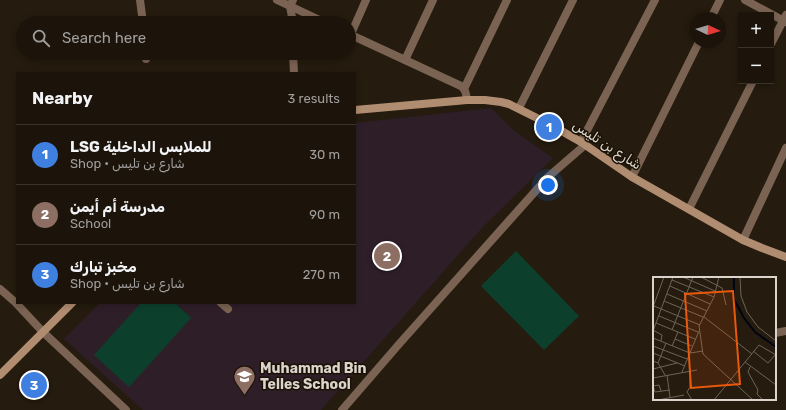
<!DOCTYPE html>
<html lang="en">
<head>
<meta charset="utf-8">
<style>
  :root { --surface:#1c140a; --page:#292118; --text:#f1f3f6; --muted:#a09e9c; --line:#3a332b; --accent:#47d49d }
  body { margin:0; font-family:Rubik,Cairo,sans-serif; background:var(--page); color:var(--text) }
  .controls { position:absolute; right:12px; top:12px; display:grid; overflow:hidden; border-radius:0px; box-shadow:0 2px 6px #0003 }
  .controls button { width:36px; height:36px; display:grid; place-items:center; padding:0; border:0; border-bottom:1px solid var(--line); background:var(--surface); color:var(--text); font:20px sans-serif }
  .compass { position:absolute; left:690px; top:12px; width:36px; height:36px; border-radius:50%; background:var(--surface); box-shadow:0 2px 6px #0003; rotate:94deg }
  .you { position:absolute; left:548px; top:185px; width:14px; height:14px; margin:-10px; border:3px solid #fff; border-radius:50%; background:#1a73e8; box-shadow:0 0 0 6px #1a73e833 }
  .badge { display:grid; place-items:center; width:26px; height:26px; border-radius:50%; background:var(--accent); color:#fff; font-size:13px; font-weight:700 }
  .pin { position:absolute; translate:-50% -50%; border:2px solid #fff; box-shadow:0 1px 4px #0006 }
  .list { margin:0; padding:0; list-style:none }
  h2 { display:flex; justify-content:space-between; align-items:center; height:52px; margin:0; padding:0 16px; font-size:17px }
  h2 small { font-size:13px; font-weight:400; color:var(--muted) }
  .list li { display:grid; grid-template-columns:26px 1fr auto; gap:12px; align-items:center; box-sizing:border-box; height:60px; padding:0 16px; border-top:1px solid var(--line) }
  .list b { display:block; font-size:15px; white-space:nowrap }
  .list p { margin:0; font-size:13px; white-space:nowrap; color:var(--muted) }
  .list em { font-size:13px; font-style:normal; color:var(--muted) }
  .icon { flex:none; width:22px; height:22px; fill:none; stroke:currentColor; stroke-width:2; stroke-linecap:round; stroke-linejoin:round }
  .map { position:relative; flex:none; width:786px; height:410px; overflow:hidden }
  .search { position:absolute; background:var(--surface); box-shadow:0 2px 6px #0003; left:16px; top:16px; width:340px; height:44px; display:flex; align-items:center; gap:10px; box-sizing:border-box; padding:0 14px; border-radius:22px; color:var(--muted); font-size:15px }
  .panel { position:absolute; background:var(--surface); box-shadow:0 2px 6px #0003; left:16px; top:72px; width:340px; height:232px; border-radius:0px }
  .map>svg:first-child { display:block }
</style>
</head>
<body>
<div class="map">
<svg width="786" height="410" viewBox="0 0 786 410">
  <rect width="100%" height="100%" fill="#251b0e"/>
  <polygon fill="#2e1e28" points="491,108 513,130 553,158 482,228 321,410 143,410 64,339 100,303 355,303 355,123"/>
  <g fill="#0d402c">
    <polygon points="516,251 579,316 544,350 481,286"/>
    <polygon points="141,303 175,303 191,318 129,387 94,355"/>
  </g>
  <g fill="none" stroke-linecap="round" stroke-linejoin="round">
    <polyline stroke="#7a6352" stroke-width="8" points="221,303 228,309"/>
    <g stroke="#7a6352" stroke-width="8">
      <polyline points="140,0 143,23"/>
      <polyline points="277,0 326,23"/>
      <polyline points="745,0 786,22"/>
      <polyline points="711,18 720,0"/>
      <polyline points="293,23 290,6 293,0"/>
      <path d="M349 34 461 86C466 90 466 94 467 100"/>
      <polyline points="351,34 366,0"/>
      <polyline points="771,44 786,15"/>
      <polyline points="146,53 146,59"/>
      <polyline points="293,53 294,73"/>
      <polyline points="405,60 433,0"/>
      <polyline points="464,89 507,0"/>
      <polyline points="519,108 573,0"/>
      <polyline points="581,142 655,0"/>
      <polyline points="632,177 699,42"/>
      <polyline points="689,209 753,81"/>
      <polyline points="743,240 786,148"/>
      <polyline points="0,289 15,302 43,332 126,410"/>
      <polyline points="775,333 786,331"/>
      <polyline points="342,410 400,343 548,177 585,145"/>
    </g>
    <g stroke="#b08c70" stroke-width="8">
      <polyline points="355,110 467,100 485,100 501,102 509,104 551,125 581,142 632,177 743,240 762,248 786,257"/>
      <polyline points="0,375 72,303"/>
    </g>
  </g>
  <defs>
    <symbol id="school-pin" viewBox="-11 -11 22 30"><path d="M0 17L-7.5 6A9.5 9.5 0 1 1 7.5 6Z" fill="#8d6e63" stroke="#1b1205"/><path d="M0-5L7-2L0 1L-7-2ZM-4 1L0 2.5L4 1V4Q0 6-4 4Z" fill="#fff"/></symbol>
  </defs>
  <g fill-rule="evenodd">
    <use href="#school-pin" x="232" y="364" width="25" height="34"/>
  </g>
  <g text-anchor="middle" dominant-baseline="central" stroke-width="3" stroke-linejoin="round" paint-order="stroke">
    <g font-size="14" fill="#dbd4cc" stroke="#1b1205">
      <text transform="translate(607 145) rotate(33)">شارع بن تليس</text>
    </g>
    <g font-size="14" font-weight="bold" fill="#dbd4cc" stroke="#1b1205" text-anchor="start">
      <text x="260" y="368">Muhammad Bin<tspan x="260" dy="16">Telles School</tspan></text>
    </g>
  </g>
  <g transform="translate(653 277)">
    <rect width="123" height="123" fill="#251b0e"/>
    <path fill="none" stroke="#000516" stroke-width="2" d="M81 0V22L91 41 102 55 123 70"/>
    <path fill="none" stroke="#6e655a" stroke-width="1" d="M30 0 62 14M48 0 69 11 73 28M66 0 61 20 46 49 50 77 100 123M87 0 88 19 94 35 105 50 123 64M19 3 61 20M17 9 57 27M14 17 54 34M11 24 50 40M1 29 47 48M0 30 11 0M6 39 45 55M51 40 99 77M3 46 42 62M0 53 9 58 8 64M19 53 40 0M0 54 20 0M0 61 37 76 50 74M22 62 39 69M0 69 34 82M19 69 25 55M100 74 115 86 122 78M0 76 32 89M0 84 5 86 12 98M92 85 123 108M5 86 13 66M97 90 95 95 105 113 104 117 110 123M0 92 24 86M37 94V110L34 115 39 123M29 95 46 54M14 98 17 120M0 101 44 93M0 109 2 115 17 113M0 109 6 108 8 114M5 123 31 118M61 123 106 68 123 78"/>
    <path fill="#e8590c" fill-opacity="0.15" stroke="#e8590c" stroke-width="2" d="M80 14 87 107 38 111 32 17Z"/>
    <rect width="123" height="123" fill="none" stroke="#dbd4cc" stroke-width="2"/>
  </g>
</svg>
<div class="controls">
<button>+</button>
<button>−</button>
</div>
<svg class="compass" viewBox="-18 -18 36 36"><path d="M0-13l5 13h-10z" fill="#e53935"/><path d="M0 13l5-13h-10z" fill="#a09e9c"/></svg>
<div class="you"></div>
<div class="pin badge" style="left:549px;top:127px;background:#3f7fe0">1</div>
<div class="pin badge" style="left:387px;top:256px;background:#8d6e63">2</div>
<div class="pin badge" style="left:34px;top:385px;background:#3f7fe0">3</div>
<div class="search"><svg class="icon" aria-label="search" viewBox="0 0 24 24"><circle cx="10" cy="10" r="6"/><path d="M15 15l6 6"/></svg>Search here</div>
<section class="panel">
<h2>Nearby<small>3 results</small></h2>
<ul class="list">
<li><span class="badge" style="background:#3f7fe0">1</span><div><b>LSG للملابس الداخلية</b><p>Shop · شارع بن تليس</p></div><em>30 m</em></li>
<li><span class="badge" style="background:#8d6e63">2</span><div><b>مدرسة أم أيمن</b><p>School</p></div><em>90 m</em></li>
<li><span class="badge" style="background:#3f7fe0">3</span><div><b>مخبز تبارك</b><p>Shop · شارع بن تليس</p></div><em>270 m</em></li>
</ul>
</section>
</div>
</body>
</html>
